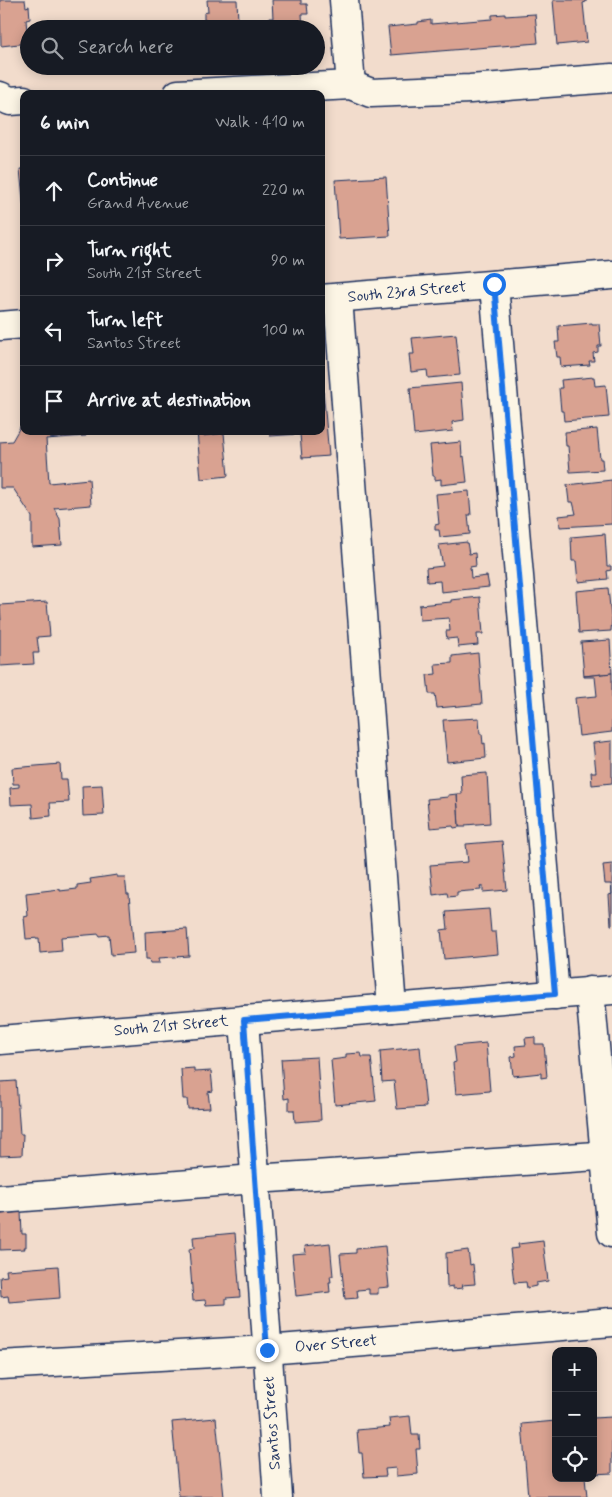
<!DOCTYPE html>
<html lang="en">
<head>
<meta charset="utf-8">
<style>
  :root { --surface:#171b24; --page:#20242c; --text:#f1f3f6; --muted:#9ea1a6; --line:#363941 }
  body { margin:0; font-family:Mynerve,sans-serif; background:var(--page); color:var(--text) }
  .controls { position:absolute; right:15px; bottom:15px; display:grid; overflow:hidden; border-radius:10px; box-shadow:0 2px 12px #0003 }
  .controls button { width:45px; height:45px; display:grid; place-items:center; padding:0; border:0; border-bottom:1px solid var(--line); background:var(--surface); color:var(--text); font:25px sans-serif }
  .stop { position:absolute; width:15px; height:15px; margin:-11px; border:4px solid #1a73e8; border-radius:50%; background:#fff }
  .stop.end { background:#1a73e8; border-color:#fff; box-shadow:0 1px 5px #0008 }
  .list { margin:0; padding:0; list-style:none }
  h2 { display:flex; justify-content:space-between; align-items:center; height:65px; margin:0; padding:0 20px; font-size:21px }
  h2 small { font-size:16px; font-weight:400; color:var(--muted) }
  .list li { display:grid; grid-template-columns:32px 1fr auto; gap:15px; align-items:center; box-sizing:border-box; height:70px; padding:0 20px; border-top:1px solid var(--line) }
  .list b { display:block; font-size:19px; white-space:nowrap }
  .list p { margin:0; font-size:16px; white-space:nowrap; color:var(--muted) }
  .list em { font-size:16px; font-style:normal; color:var(--muted) }
  .icon { flex:none; width:28px; height:28px; fill:none; stroke:currentColor; stroke-width:2; stroke-linecap:round; stroke-linejoin:round }
  .map { position:relative; flex:none; width:612px; height:1497px; overflow:hidden }
  .search { position:absolute; background:var(--surface); box-shadow:0 2px 12px #0003; left:20px; top:20px; width:305px; height:55px; display:flex; align-items:center; gap:12px; box-sizing:border-box; padding:0 18px; border-radius:28px; color:var(--muted); font-size:19px }
  .panel { position:absolute; background:var(--surface); box-shadow:0 2px 12px #0003; left:20px; top:90px; width:305px; height:345px; border-radius:10px }
  .map>svg:first-child { display:block }
</style>
</head>
<body>
<div class="map">
<svg width="612" height="1497" viewBox="0 0 612 1497">
  <rect width="100%" height="100%" fill="#f2dccc"/>
  <filter id="ink" filterUnits="userSpaceOnUse"><feTurbulence type="fractalNoise" baseFrequency=".02" numOctaves="2"/><feDisplacementMap in="SourceGraphic" scale="10" xChannelSelector="R" yChannelSelector="G"/><feConvolveMatrix kernelMatrix="1 2 1 2 8 2 1 2 1" color-interpolation-filters="sRGB"/></filter>
  <g filter="url(#ink)">
    <g fill="#d9a291" stroke="#1b2f5e">
      <polygon points="0,0 25,0 26,7 29,6 30,19 26,20 28,43 1,46"/>
      <polygon points="207,0 237,0 238,21 241,21 241,29 210,29 209,20 204,20 204,13 208,12"/>
      <polygon points="272,0 301,0 301,4 307,4 308,14 302,14 303,29 270,29 269,18 273,18"/>
      <polygon points="553,0 586,0 586,2 583,3 587,42 557,45"/>
      <polygon points="505,14 505,16 535,14 538,43 391,55 388,27 418,24 418,22 431,20 431,24 492,19 492,15"/>
      <polygon points="151,24 151,25 175,24 175,29 122,29 138,28 138,25"/>
      <polygon points="20,169 24,169 24,211"/>
      <polygon points="386,177 390,236 339,239 335,180"/>
      <polygon points="592,323 592,324 599,324 601,346 598,346 598,352 593,353 594,361 589,361 590,365 561,367 560,357 557,357 555,342 559,342 558,326"/>
      <polygon points="456,334 460,375 428,378 427,370 411,372 409,354 414,354 412,338"/>
      <polygon points="594,377 595,386 606,385 609,417 564,421 563,411 561,411 559,388 562,388 561,380"/>
      <polygon points="461,383 464,420 452,422 453,431 414,435 410,388"/>
      <polygon points="321,389 323,389 329,456 302,458 300,434 270,436 269,431 321,431"/>
      <polygon points="24,420 24,431 86,431 86,436 46,439 49,483 89,479 91,505 54,508 60,519 62,545 32,547 32,517 13,488 0,488 0,442 12,441"/>
      <polygon points="597,429 600,459 602,459 603,470 570,472 568,446 566,446 565,432"/>
      <polygon points="171,431 203,431 203,436 224,433 228,476 201,479 197,431 171,434"/>
      <polygon points="461,442 462,457 464,456 467,482 441,485 441,479 435,480 435,476 433,476 430,445"/>
      <polygon points="612,480 612,524 560,527 559,516 576,514 573,502 569,502 567,485"/>
      <polygon points="469,491 471,515 468,515 470,534 440,537 439,530 435,530 435,525 439,524 436,494"/>
      <polygon points="605,534 607,566 611,566 611,570 607,571 608,579 578,582 576,561 572,561 571,537"/>
      <polygon points="467,542 469,554 475,553 476,566 470,567 471,578 487,576 489,587 441,592 440,581 427,582 426,568 443,566 439,545"/>
      <polygon points="608,588 611,617 612,617 611,631 579,633 576,591"/>
      <polygon points="480,597 483,634 477,634 478,645 458,647 457,638 447,639 446,631 450,631 449,618 420,620 419,605 451,602 451,600"/>
      <polygon points="47,602 50,636 37,637 39,653 33,653 34,664 0,666 0,620 1,620 0,605"/>
      <polygon points="610,640 612,673 584,676 581,642"/>
      <polygon points="478,653 482,704 437,708 435,694 429,694 427,675 436,674 435,664 452,663 452,656"/>
      <polygon points="612,673 612,732 579,736 575,698 597,696 595,677 584,677 584,676"/>
      <polygon points="479,718 480,734 482,734 483,744 485,743 486,758 447,762 443,720"/>
      <polygon points="612,741 612,783 592,785 591,772 596,772 593,743"/>
      <polygon points="60,764 61,779 67,779 69,802 50,803 51,816 33,818 32,804 11,805 10,788 19,787 19,784 13,784 12,768"/>
      <polygon points="487,773 490,823 465,825 465,827 459,827 457,794 462,794 461,775"/>
      <polygon points="102,785 104,815 83,816 82,786"/>
      <polygon points="457,794 459,827 454,828 453,826 430,828 427,799 448,797 448,795"/>
      <polygon points="502,841 507,890 483,892 483,886 480,886 481,890 457,892 457,896 448,897 447,893 433,895 430,865 468,862 466,844"/>
      <polygon points="612,864 612,925 611,925 609,895 612,894 611,884 605,884 603,865"/>
      <polygon points="117,875 117,877 125,877 127,894 129,894 134,953 111,955 109,935 99,936 99,934 61,937 62,951 40,953 39,938 26,939 24,917 28,916 26,893 60,889 60,891 77,889 77,885 91,883 90,879"/>
      <polygon points="489,909 491,932 496,932 498,954 444,959 441,930 448,929 446,912"/>
      <polygon points="187,929 189,956 159,958 160,963 150,963 149,959 146,959 145,932"/>
      <polygon points="535,1037 535,1044 544,1044 547,1077 541,1078 541,1073 513,1076 511,1057 516,1056 515,1046 526,1045 525,1038"/>
      <polygon points="486,1043 490,1091 456,1094 453,1063 456,1062 454,1046"/>
      <polygon points="420,1047 426,1107 397,1109 394,1081 382,1082 380,1051"/>
      <polygon points="361,1053 362,1057 371,1057 376,1101 335,1105 331,1060 346,1058 346,1054"/>
      <polygon points="317,1057 321,1120 295,1122 294,1110 289,1110 289,1098 284,1099 281,1059"/>
      <polygon points="194,1068 194,1072 211,1071 213,1091 208,1092 210,1108 188,1109 187,1099 183,1099 181,1069"/>
      <polygon points="16,1081 20,1134 23,1134 22,1155 0,1156 0,1082"/>
      <polygon points="21,1212 22,1234 26,1234 26,1247 24,1247 25,1249 0,1250 0,1214"/>
      <polygon points="235,1233 240,1297 226,1298 226,1304 206,1305 205,1300 193,1301 189,1249 194,1248 193,1237"/>
      <polygon points="543,1241 548,1281 536,1283 536,1286 527,1288 526,1282 514,1283 510,1249 519,1248 518,1244"/>
      <polygon points="330,1243 333,1276 330,1276 331,1282 329,1282 330,1292 296,1296 292,1254 306,1253 305,1246"/>
      <polygon points="385,1246 389,1287 378,1288 378,1294 369,1294 369,1289 357,1290 358,1298 345,1299 340,1254 356,1253 356,1249"/>
      <polygon points="468,1250 470,1265 473,1264 475,1284 462,1285 463,1288 453,1289 453,1286 447,1287 446,1253"/>
      <polygon points="58,1266 60,1298 9,1302 8,1296 1,1297 0,1277 7,1276 6,1270"/>
      <polygon points="410,1416 412,1435 419,1435 420,1449 416,1449 418,1474 396,1476 396,1468 385,1469 386,1476 364,1477 362,1453 359,1453 357,1430 390,1427 389,1418"/>
      <polygon points="612,1417 612,1473 593,1474 593,1418"/>
      <polygon points="216,1418 224,1497 179,1497 172,1422"/>
      <polygon points="556,1421 556,1478 585,1478 587,1497 528,1497 522,1424"/>
    </g>
    <g fill="none" stroke-linecap="round" stroke-linejoin="round">
      <defs>
        <g id="minor">
          <polyline points="344,0 351,85"/>
          <polyline points="178,94 351,85 371,93 470,89 612,78"/>
          <polyline points="0,96 10,101 24,100"/>
          <polyline points="494,285 555,995"/>
          <polyline points="338,298 392,1008"/>
          <polyline points="321,299 612,275"/>
          <polyline points="0,326 24,324"/>
          <polyline points="590,991 612,1233"/>
          <polyline points="244,1020 278,1497"/>
          <polyline points="0,1040 612,990"/>
          <polyline points="0,1199 255,1179 612,1155"/>
          <polyline points="0,1365 267,1350 612,1322"/>
        </g>
      </defs>
      <use href="#minor" stroke="#1b2f5e" stroke-width="31"/>
      <use href="#minor" stroke="#fcf5e5" stroke-width="28"/>
    </g>
  </g>
  <g fill="none" stroke-linecap="round" stroke-linejoin="round" filter="url(#ink)">
    <polyline stroke="#1a73e8" stroke-width="6" points="267,1350 244,1020 555,994 494,284"/>
  </g>
  <g text-anchor="middle" dominant-baseline="central" stroke-width="4.5" stroke-linejoin="round" paint-order="stroke">
    <g font-size="16" fill="#1b2f5e" stroke="#fcf5e5">
      <text transform="translate(407 292) rotate(-5)">South 23rd Street</text>
      <text transform="translate(171 1026) rotate(-5)">South 21st Street</text>
      <text transform="translate(336 1344) rotate(-5)">Over Street</text>
      <text transform="translate(272 1423) rotate(-94)">Santos Street</text>
    </g>
  </g>
</svg>
<div class="controls">
<button>+</button>
<button>−</button>
<button><svg class="icon" aria-label="locate" viewBox="0 0 24 24"><circle cx="12" cy="12" r="6"/><path d="M12 2v4M12 18v4M2 12h4M18 12h4"/></svg></button>
</div>
<div class="stop" style="left:494px;top:284px"></div>
<div class="stop end" style="left:267px;top:1350px"></div>
<div class="search"><svg class="icon" aria-label="search" viewBox="0 0 24 24"><circle cx="10" cy="10" r="6"/><path d="M15 15l6 6"/></svg>Search here</div>
<section class="panel">
<h2>6 min<small>Walk · 410 m</small></h2>
<ul class="list">
<li><svg class="icon" aria-label="ahead" viewBox="0 0 24 24"><path d="M12 20V5M6 11l6-6 6 6"/></svg><div><b>Continue</b><p>Grand Avenue</p></div><em>220 m</em></li>
<li><svg class="icon" aria-label="right" viewBox="0 0 24 24"><path d="M7 20v-9h11M14 6l5 5-5 5"/></svg><div><b>Turn right</b><p>South 21st Street</p></div><em>90 m</em></li>
<li><svg class="icon" aria-label="left" viewBox="0 0 24 24"><path d="M17 20v-9H6M10 6l-5 5 5 5"/></svg><div><b>Turn left</b><p>Santos Street</p></div><em>100 m</em></li>
<li><svg class="icon" aria-label="arrive" viewBox="0 0 24 24"><path d="M6 21V4h12l-3 4 3 4H6"/></svg><div><b>Arrive at destination</b></div></li>
</ul>
</section>
</div>
</body>
</html>
